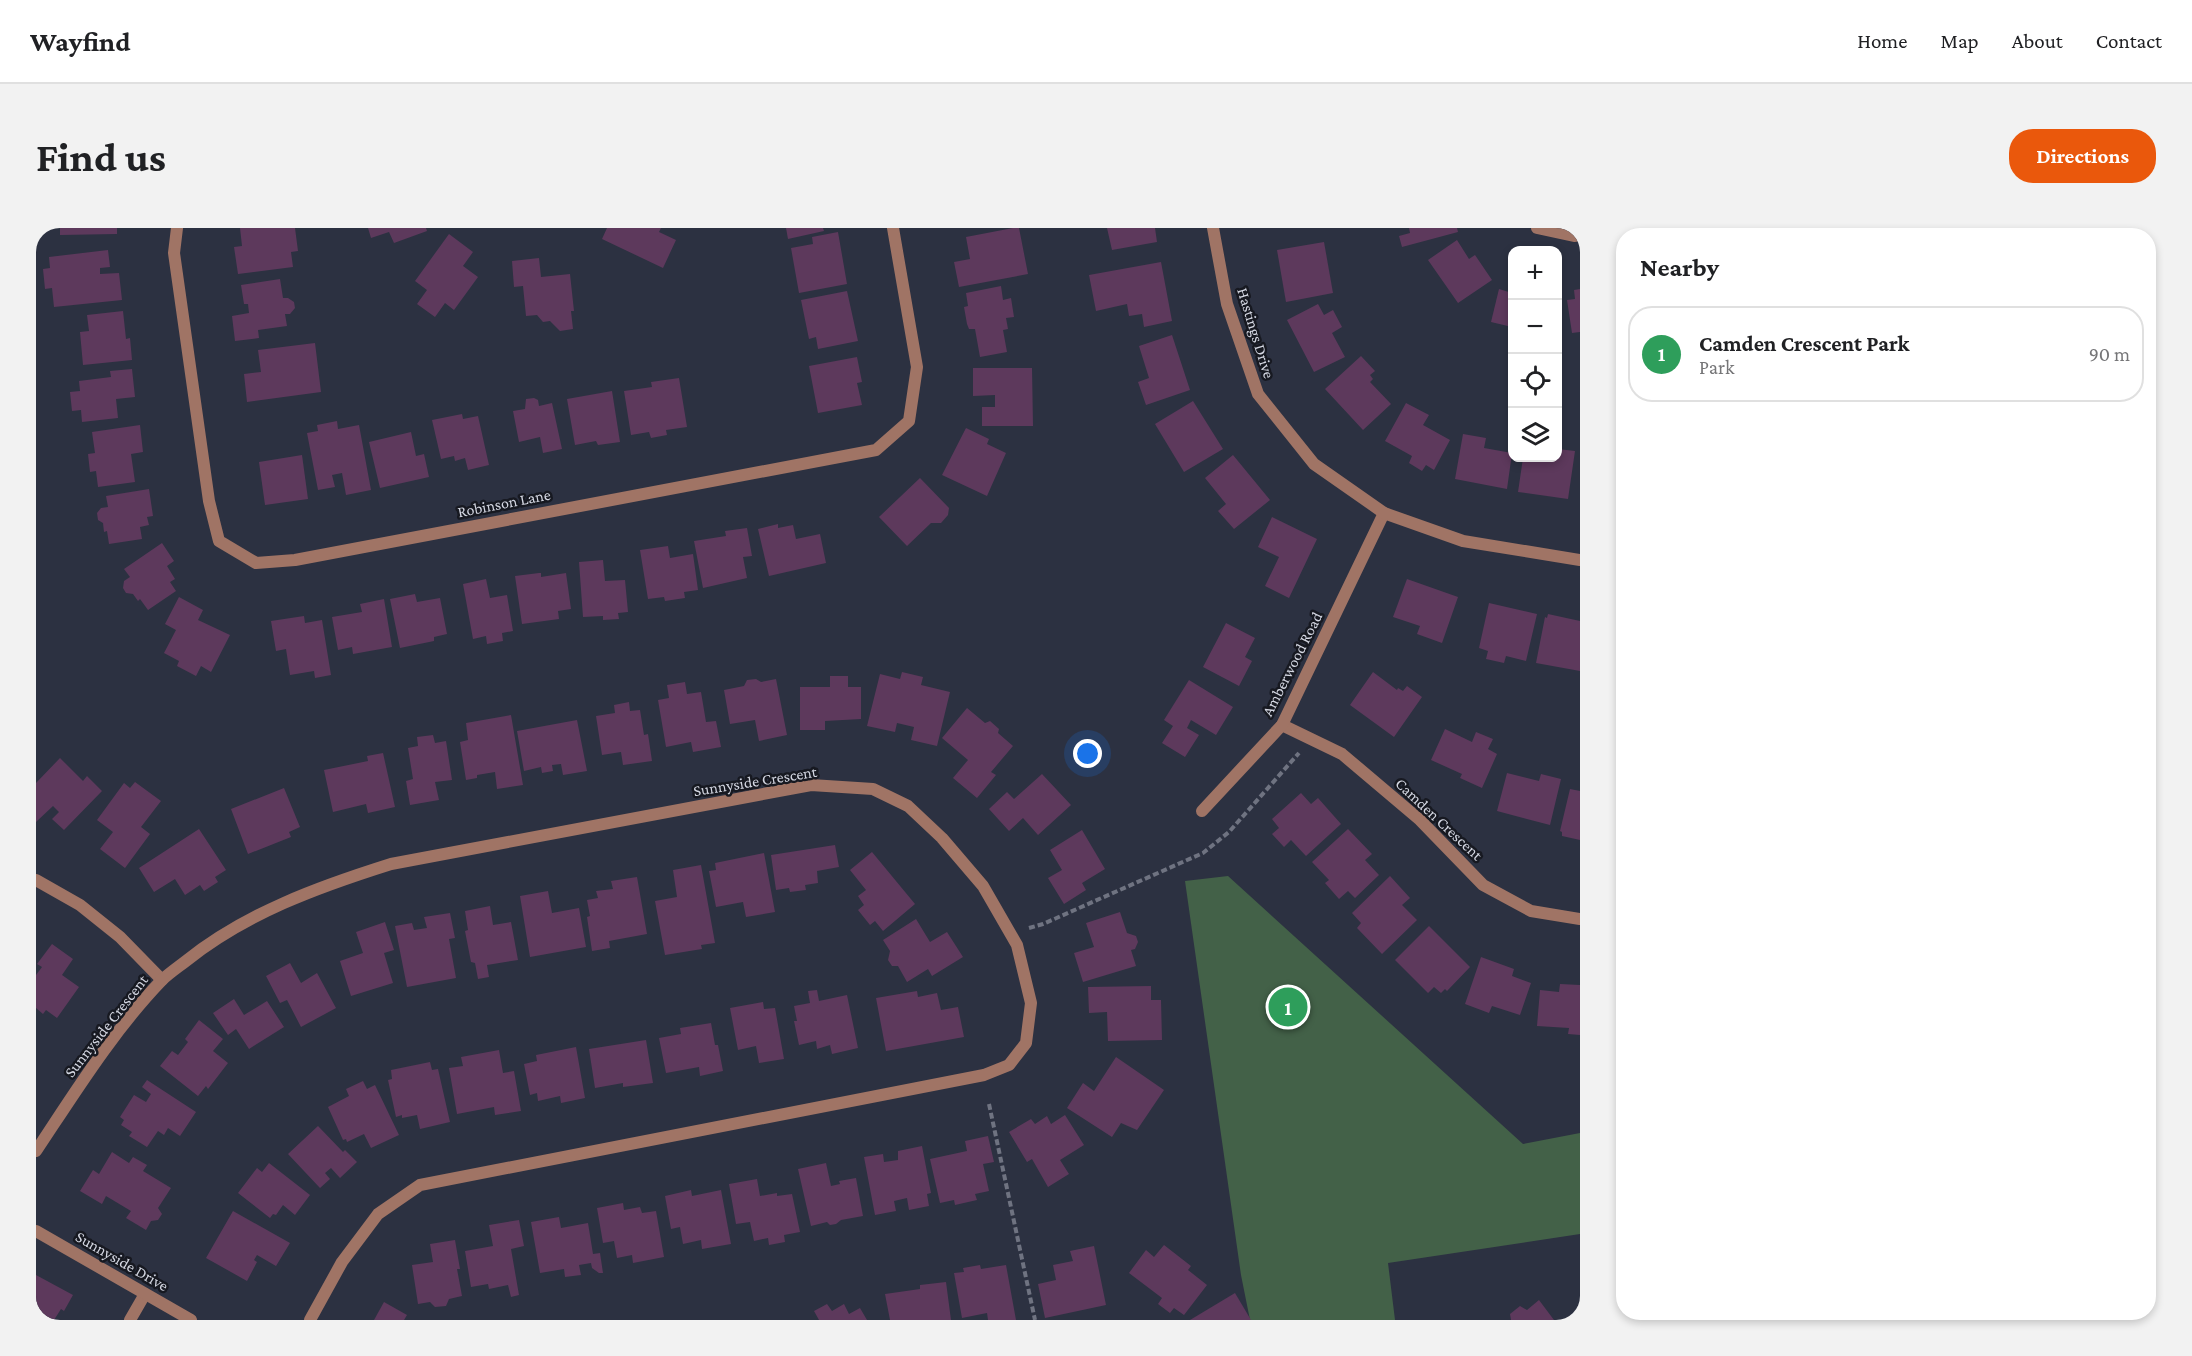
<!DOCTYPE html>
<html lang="en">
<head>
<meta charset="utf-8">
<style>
  :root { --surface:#fff; --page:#f2f2f2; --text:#202124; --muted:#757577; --line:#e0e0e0; --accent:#ea580c }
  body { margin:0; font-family:"Crimson Pro",serif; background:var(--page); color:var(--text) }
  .controls { position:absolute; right:18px; top:18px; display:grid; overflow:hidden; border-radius:12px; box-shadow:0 3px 9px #0003 }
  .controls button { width:54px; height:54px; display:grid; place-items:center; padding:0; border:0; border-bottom:2px solid var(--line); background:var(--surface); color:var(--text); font:30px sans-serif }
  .you { position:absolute; left:1052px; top:526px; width:21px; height:21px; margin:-15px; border:4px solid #fff; border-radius:50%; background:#1a73e8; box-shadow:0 0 0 9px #1a73e833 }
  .badge { display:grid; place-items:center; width:39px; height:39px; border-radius:50%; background:var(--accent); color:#fff; font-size:20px; font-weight:700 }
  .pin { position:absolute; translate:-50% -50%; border:3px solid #fff; box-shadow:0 2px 6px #0006 }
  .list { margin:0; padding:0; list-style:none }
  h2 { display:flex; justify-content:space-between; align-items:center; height:78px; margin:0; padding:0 24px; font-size:26px }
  h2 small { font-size:20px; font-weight:400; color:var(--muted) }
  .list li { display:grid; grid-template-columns:39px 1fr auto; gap:18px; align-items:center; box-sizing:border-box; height:96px; margin:0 12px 12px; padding:0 12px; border:2px solid var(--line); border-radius:24px }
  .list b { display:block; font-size:22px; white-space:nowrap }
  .list p { margin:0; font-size:20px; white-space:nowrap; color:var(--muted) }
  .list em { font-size:20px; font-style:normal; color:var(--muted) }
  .icon { flex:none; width:33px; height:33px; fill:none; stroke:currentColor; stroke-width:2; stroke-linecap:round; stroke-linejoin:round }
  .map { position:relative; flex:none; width:1544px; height:1092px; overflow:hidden; border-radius:24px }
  header { display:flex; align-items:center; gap:36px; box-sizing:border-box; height:84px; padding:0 30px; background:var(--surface); border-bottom:2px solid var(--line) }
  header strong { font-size:28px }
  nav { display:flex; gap:33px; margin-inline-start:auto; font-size:21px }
  .intro { display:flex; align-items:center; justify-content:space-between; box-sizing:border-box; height:144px; padding:0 36px }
  h1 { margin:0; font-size:42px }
  .button { padding:15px 27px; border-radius:24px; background:var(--accent); color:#fff; font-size:21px; font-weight:700 }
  main { display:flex; gap:36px; padding:0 36px }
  aside { flex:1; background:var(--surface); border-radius:24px; box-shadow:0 3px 9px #0003 }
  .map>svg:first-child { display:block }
</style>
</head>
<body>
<header>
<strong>Wayfind</strong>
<nav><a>Home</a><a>Map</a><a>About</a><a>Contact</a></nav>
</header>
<div class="intro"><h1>Find us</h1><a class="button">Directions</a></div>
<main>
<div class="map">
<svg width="1544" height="1092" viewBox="0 0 1544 1092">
  <rect width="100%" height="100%" fill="#2c3141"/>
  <polygon fill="#436148" points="1192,648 1487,916 1544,905 1544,1006 1352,1035 1359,1092 1214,1092 1205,1047 1149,653"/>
  <g fill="#5d395c">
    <polygon points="24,0 81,0 81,6 24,7"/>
    <polygon points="204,0 259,0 262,23 255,24 257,39 202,46 198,19 206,18"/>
    <polygon points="332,0 390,0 391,3 358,15 353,4 335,10"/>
    <polygon points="571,0 625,0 623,4 640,12 627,40 566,11"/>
    <polygon points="750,0 787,0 788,3 752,11"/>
    <polygon points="977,0 983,0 992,46 923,59 918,34 934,31 930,9"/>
    <polygon points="1071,0 1119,0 1121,14 1076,22"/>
    <polygon points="1373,0 1421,0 1422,4 1366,19 1363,8 1374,5"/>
    <polygon points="802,4 811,56 763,65 755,20 777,16 776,9"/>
    <polygon points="413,6 437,24 427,38 442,49 418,82 409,75 399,89 381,76 391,62 379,53"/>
    <polygon points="1421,12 1433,31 1439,27 1456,52 1422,75 1392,32"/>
    <polygon points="1288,14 1297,65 1250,74 1241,22"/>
    <polygon points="72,22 74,39 64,40 64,46 83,45 86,72 18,79 16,60 9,61 7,41 14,40 13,29"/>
    <polygon points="503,30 505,49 534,46 538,83 535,83 537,101 524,103 514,93 507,94 501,87 490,88 487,58 478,59 476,33"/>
    <polygon points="1125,34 1136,93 1108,99 1106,86 1093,88 1091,76 1060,83 1053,47"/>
    <polygon points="244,51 247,70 252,70 258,74 259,80 254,86 249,86 251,98 222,102 223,110 199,113 196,88 213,85 212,76 208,76 205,57"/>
    <polygon points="965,58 967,72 975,70 978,89 970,90 972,101 967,102 971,124 944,129 939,101 933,101 931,96 928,79 932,78 930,65"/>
    <polygon points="1463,61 1476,65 1476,99 1455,94"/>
    <polygon points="1544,61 1544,104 1536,105 1531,72 1539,71 1538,62"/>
    <polygon points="811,63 822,113 782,121 780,109 773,111 765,72"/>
    <polygon points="1282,76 1288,87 1297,82 1306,99 1296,105 1309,129 1278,144 1251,92"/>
    <polygon points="87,83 90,111 94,110 96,132 47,137 44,104 53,103 51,87"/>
    <polygon points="1136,107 1154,162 1110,177 1102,154 1113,150 1103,118"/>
    <polygon points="279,115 285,164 211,174 208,146 225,144 222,122"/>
    <polygon points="1325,128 1339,143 1334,147 1337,151 1334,154 1355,176 1327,202 1289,161"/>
    <polygon points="821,129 826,154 821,155 826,177 782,185 773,138"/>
    <polygon points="937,140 996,140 997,198 946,198 946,179 959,179 959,167 937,168"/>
    <polygon points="96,141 99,169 80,171 82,190 46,194 45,182 36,183 34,164 44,163 43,153 75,149 74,143"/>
    <polygon points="643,150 651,199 630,202 631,207 615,210 613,204 595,207 588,163 616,159 615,154"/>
    <polygon points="576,163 584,214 562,217 560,213 539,217 531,171"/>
    <polygon points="498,170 502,172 503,178 516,175 526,221 507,225 504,209 483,214 477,183 489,181 490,171"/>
    <polygon points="1157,173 1187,221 1148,244 1119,196"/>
    <polygon points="1370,175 1393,187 1387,197 1414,212 1398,242 1390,237 1386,243 1373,235 1376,228 1349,213"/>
    <polygon points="426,186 427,191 442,188 453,237 432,242 429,230 419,233 418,228 405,231 396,192"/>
    <polygon points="301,193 302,201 323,197 335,262 310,267 306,245 296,247 299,259 282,262 271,205 282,203 281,197"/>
    <polygon points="104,197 107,224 95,226 99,254 62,259 60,243 54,244 52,226 59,225 56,204"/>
    <polygon points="930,200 953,211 951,216 970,225 951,268 906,247"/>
    <polygon points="375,204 380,228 388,226 393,249 344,260 333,214"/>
    <polygon points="1427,206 1450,210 1448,220 1476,225 1471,261 1419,251"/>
    <polygon points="1522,221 1539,223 1532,271 1482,264 1487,230 1522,230"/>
    <polygon points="266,227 272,271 229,277 223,234"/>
    <polygon points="1197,227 1234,272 1198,301 1182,283 1190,276 1169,250"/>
    <polygon points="884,250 913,280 912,287 905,295 895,295 871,318 843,289"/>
    <polygon points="113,261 117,288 111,289 113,297 104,299 106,311 73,316 71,303 68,304 67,295 62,292 61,285 65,280 72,279 70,268"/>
    <polygon points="1236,289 1281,311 1253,370 1229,358 1243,329 1222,319"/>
    <polygon points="742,296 742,300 757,297 760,311 784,306 790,335 733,348 722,301"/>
    <polygon points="711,300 716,328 707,329 711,350 667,360 658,313 690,308 689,303"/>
    <polygon points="126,315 138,333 131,338 139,351 134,354 140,363 112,382 104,371 102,373 97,366 90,365 87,360 88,353 94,349 88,341"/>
    <polygon points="632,318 634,330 657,326 662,362 648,364 649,370 629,373 628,369 612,371 604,322"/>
    <polygon points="567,332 569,353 589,352 592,384 582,385 583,391 567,392 567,388 547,389 543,334"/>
    <polygon points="503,345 505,345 505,349 530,345 535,381 522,383 523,391 486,396 479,348"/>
    <polygon points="450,351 454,370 471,367 477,403 466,405 467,413 451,416 450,408 437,411 427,356"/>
    <polygon points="1371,351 1422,369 1406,415 1381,406 1384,398 1357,389"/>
    <polygon points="379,366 381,374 404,370 411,406 398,409 398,413 364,420 354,371"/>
    <polygon points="143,369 167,382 162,392 194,407 175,444 165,438 160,448 141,438 143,433 128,425 140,402 129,396"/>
    <polygon points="348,371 356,419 317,426 316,419 302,422 296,389 326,384 324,376"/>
    <polygon points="1453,375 1501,386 1490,433 1470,428 1468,435 1450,431 1452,423 1443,420"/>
    <polygon points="1512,386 1544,393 1544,443 1500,435 1509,389 1511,390"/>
    <polygon points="268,388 269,395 286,392 295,447 279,450 278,443 254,447 250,421 240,423 235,393"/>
    <polygon points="1190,395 1219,410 1209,429 1216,433 1203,458 1167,439"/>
    <polygon points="866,444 887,449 885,457 914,464 901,518 875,512 878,499 861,495 859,504 831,498 844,446 864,451"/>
    <polygon points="1337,444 1361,462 1362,460 1367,463 1371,458 1386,469 1358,509 1314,477"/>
    <polygon points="794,448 812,448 812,459 825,459 825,491 789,493 789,502 764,502 764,459 794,459"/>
    <polygon points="720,451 725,454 740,451 751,507 723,513 719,492 694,496 688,462 708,458 711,452"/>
    <polygon points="1153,452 1197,479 1180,507 1155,492 1151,500 1163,507 1149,529 1126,515 1137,498 1128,492"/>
    <polygon points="649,454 651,466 665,464 670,494 680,493 685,519 657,524 655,514 630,519 622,472 633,470 631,457"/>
    <polygon points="593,474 594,483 604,482 608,507 612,506 616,533 587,537 585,524 566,527 560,488 579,485 578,477"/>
    <polygon points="931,480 949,495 954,493 963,501 962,505 977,518 955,544 960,547 941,570 917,550 932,532 906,510"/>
    <polygon points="475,487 487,557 461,561 459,544 441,547 441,550 430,552 424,514 432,512 430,495"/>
    <polygon points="541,492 551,543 527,547 525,536 516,537 517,543 506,545 505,539 488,543 481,503"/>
    <polygon points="1409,501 1436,514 1440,504 1457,511 1452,521 1461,526 1446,560 1424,550 1426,546 1395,532"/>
    <polygon points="397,507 399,515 410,513 416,552 399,554 403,572 374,577 370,553 377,551 372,520 382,518 381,509"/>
    <polygon points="347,525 359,579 332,585 330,576 297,584 288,542 332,533 331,528"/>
    <polygon points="24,530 47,553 51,548 66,563 28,602 16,591 23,584 17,578 0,594 0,555"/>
    <polygon points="1471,545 1503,553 1505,546 1525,551 1514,597 1461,583"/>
    <polygon points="1006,546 1035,577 1002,607 987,590 973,603 953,581 971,564 978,571"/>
    <polygon points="99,554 125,573 105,599 114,606 89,640 64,621 77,604 61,592 88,555 94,560"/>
    <polygon points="248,560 264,599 253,604 255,609 212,626 195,581"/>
    <polygon points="1534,561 1544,563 1544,612 1526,608 1526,604 1524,603"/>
    <polygon points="1265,565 1275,576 1282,570 1305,596 1270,628 1255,612 1248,619 1236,606 1243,600 1236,591"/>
    <polygon points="163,601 190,642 179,649 182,654 168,663 164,657 149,667 139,651 118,664 103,640"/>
    <polygon points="1312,601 1336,626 1329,632 1343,647 1319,670 1312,663 1303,671 1289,655 1293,652 1276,634"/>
    <polygon points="1046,602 1069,641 1046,655 1050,662 1028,676 1012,650 1026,642 1014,622"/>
    <polygon points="799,617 803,639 781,643 782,655 769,657 770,662 754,664 753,660 740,662 735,627"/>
    <polygon points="836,624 879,676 847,703 839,693 834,697 822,682 828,677 822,668 830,662 814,642"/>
    <polygon points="728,625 739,684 710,689 707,674 680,679 673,643 680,642 679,635"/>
    <polygon points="665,637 679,715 665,717 666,721 629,727 619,673 641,669 637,642"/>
    <polygon points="1354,648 1374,670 1366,677 1381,692 1346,726 1321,700 1325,695 1316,685"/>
    <polygon points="601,649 611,706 573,713 574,720 556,723 551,689 554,688 551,672 562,670 560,663 577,661 575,653"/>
    <polygon points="512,663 516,685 543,680 550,719 494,729 484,668"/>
    <polygon points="454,678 457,697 475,694 482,732 451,737 453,749 442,751 439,735 435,734 429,703 432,702 429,683"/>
    <polygon points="1084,684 1091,705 1100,708 1102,714 1099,721 1095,722 1100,738 1047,754 1038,725 1058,719 1050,695"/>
    <polygon points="414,685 419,710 413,711 420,750 371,759 359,698 376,695 378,702 391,700 388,689"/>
    <polygon points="880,691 894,714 911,704 927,729 896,748 892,741 871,754 862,738 856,738 852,732 854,723 847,712"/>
    <polygon points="349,694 358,722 348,725 357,755 315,768 304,733 327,725 320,704"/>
    <polygon points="1393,698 1434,739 1411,763 1409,761 1405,765 1398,759 1392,765 1359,732"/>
    <polygon points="16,716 37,731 26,747 43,759 21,790 10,782 7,786 0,780 0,747 6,739 1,736"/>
    <polygon points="1445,729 1478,741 1476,748 1495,755 1484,787 1456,778 1453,785 1429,776"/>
    <polygon points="254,735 265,755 281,745 300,780 265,799 251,772 244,775 230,748"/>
    <polygon points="1524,756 1544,757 1544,807 1532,806 1533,800 1501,798 1504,762 1523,764"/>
    <polygon points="1115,758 1115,772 1125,772 1126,812 1072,813 1071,784 1053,785 1052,759"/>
    <polygon points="781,762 783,773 811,767 822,820 796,826 794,817 781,821 780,813 763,817 758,793 761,793 758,778 774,775 772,763"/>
    <polygon points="881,763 882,769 901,765 905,782 922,779 928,809 850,823 840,770"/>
    <polygon points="198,771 208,787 231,773 248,799 213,821 200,801 192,807 177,785"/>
    <polygon points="727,774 728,781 739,780 748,831 723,835 720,818 702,822 694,780"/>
    <polygon points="163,792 187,811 177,823 192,835 172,861 170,858 162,868 124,838 136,823 142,827 152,814 149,811"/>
    <polygon points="675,795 679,817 682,817 687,843 664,848 663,839 630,845 623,810 645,806 644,800"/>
    <polygon points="610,812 617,855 587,859 587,855 559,860 553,821"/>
    <polygon points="540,819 549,870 525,875 524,868 502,873 501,865 494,867 488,836 501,833 500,827"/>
    <polygon points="463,822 467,845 478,843 485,883 459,887 458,879 421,886 413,840 427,838 425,829"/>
    <polygon points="1080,829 1128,862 1101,902 1085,895 1076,909 1031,880 1047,855 1058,863"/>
    <polygon points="394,834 396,842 402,841 414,894 384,901 381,887 366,890 366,887 360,889 352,852 356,851 355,842"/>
    <polygon points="111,852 160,884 144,908 132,900 128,907 122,903 111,919 93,908 96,904 85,897 88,892 84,889 98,867 110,874 115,866 106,859"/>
    <polygon points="327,853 331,861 339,857 363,907 335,920 328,906 311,914 310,911 307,912 292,879 313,868 310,861"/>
    <polygon points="1029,887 1048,917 1024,932 1033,946 1012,959 996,931 991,934 973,904 995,891 999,896 1011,888 1015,896"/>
    <polygon points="282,898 307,924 309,922 321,934 304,950 295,940 289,945 294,951 284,960 252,926"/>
    <polygon points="952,908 958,934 947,936 953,963 939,966 941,972 919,977 918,972 904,975 894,931 931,923 929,913"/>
    <polygon points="886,918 895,965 891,966 893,978 873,982 871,970 858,973 860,983 839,987 828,929 847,926 848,934 862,932 862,923"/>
    <polygon points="76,924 93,935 97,929 111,937 107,943 135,960 122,980 126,986 122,992 115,993 110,1002 90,990 95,983 70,968 66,976 44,963 57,942 63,946"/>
    <polygon points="233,935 274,967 259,987 247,977 240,987 237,986 234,990 202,965 221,940 226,944"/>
    <polygon points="790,935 795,958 804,956 803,953 820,950 827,988 805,992 800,996 794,997 791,994 775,998 762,941"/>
    <polygon points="721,951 724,968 741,965 741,968 756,966 764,1004 748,1007 749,1014 733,1017 732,1010 718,1013 714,994 700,996 693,956"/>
    <polygon points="655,962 656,968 685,962 695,1016 666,1021 665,1012 647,1016 644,999 635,1001 629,968"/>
    <polygon points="587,975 588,982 604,979 606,985 620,983 628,1029 597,1035 596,1027 581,1030 578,1013 567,1015 561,980"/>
    <polygon points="197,983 254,1015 240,1038 221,1027 218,1032 221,1034 211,1053 170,1030"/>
    <polygon points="523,989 525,1000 552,995 557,1026 564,1025 567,1045 563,1045 556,1040 555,1035 543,1037 545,1047 529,1049 528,1041 504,1045 495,994"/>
    <polygon points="483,992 488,1018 475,1021 483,1067 475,1069 472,1057 453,1061 452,1056 435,1059 429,1023 457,1018 453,997"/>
    <polygon points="419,1012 424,1041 421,1041 426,1068 413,1071 410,1078 399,1079 394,1074 382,1076 376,1037 397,1034 394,1016"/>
    <polygon points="1128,1017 1155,1038 1152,1042 1171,1057 1148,1087 1138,1080 1134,1085 1122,1076 1126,1070 1093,1045 1110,1022 1118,1029"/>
    <polygon points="1058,1018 1070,1077 1009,1090 1002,1056 1020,1052 1017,1037 1037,1033 1034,1023"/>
    <polygon points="944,1037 945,1041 970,1037 980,1092 952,1092 951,1085 926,1090 918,1045 928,1044 927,1040"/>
    <polygon points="0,1047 37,1067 28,1083 25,1081 18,1092 0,1092"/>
    <polygon points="910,1054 915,1092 854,1092 849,1066 884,1061 884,1057"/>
    <polygon points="1199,1065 1215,1092 1154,1092"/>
    <polygon points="1503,1072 1518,1092 1475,1092 1474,1086 1484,1078 1491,1082"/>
    <polygon points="348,1074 371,1087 368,1092 338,1092"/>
    <polygon points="791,1076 796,1083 808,1076 813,1086 824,1080 831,1092 783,1092 778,1083"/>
  </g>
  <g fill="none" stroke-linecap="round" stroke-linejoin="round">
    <g stroke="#6f7381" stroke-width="4" stroke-dasharray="6 3" stroke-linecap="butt">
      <polyline points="993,700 1007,696 1167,625 1193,604 1263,525"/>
      <polyline points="953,876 999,1092"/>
    </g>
    <g stroke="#a07465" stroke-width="12">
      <polyline points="141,0 138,25 173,273 183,313 220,335 259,332 840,222 873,193 881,139 857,0"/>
      <polyline points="1501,0 1538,8 1544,7"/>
      <polyline points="1246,497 1306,526 1384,592 1447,657 1495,683 1544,691"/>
      <polyline points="1166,583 1246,497 1348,285"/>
      <polyline points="0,652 44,677 84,709 126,752"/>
      <path d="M0 923C38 866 77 803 125 753 132 746 141 740 150 733 210 685 282 659 355 636L775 557 837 561 872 578 906 610 947 658 981 717 995 775 990 815 973 837 948 847 384 957 342 986 306 1034 274 1092"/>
      <polyline points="94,1092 109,1066"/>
    </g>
    <g stroke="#a07465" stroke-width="12">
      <polyline points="1177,0 1191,76 1222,166 1278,236 1348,285 1427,313 1544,332"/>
      <polyline points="0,1003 155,1092"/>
    </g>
  </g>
  <g text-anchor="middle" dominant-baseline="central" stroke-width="5" stroke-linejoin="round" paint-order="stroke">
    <g font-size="16" fill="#d4d7e2" stroke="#171921">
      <text transform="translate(1220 105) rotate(73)">Hastings Drive</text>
      <text transform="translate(468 275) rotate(-11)">Robinson Lane</text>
      <text transform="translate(1256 436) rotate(-63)">Amberwood Road</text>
      <text transform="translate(719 553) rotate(-9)">Sunnyside Crescent</text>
      <text transform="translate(1403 591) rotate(43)">Camden Crescent</text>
      <text transform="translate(70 798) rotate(-52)">Sunnyside Crescent</text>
      <text transform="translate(86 1033) rotate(30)">Sunnyside Drive</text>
    </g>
  </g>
</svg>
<div class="controls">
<button>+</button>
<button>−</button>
<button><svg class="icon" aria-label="locate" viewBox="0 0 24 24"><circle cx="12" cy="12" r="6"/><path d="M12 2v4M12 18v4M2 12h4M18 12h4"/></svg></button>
<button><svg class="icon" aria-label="layers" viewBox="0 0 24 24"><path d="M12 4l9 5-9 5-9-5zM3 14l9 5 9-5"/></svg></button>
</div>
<div class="you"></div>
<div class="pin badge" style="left:1252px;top:779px;background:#2e9e5b">1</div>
</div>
<aside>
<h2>Nearby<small></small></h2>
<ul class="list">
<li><span class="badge" style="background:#2e9e5b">1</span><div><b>Camden Crescent Park</b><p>Park</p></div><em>90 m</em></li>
</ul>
</aside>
</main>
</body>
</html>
